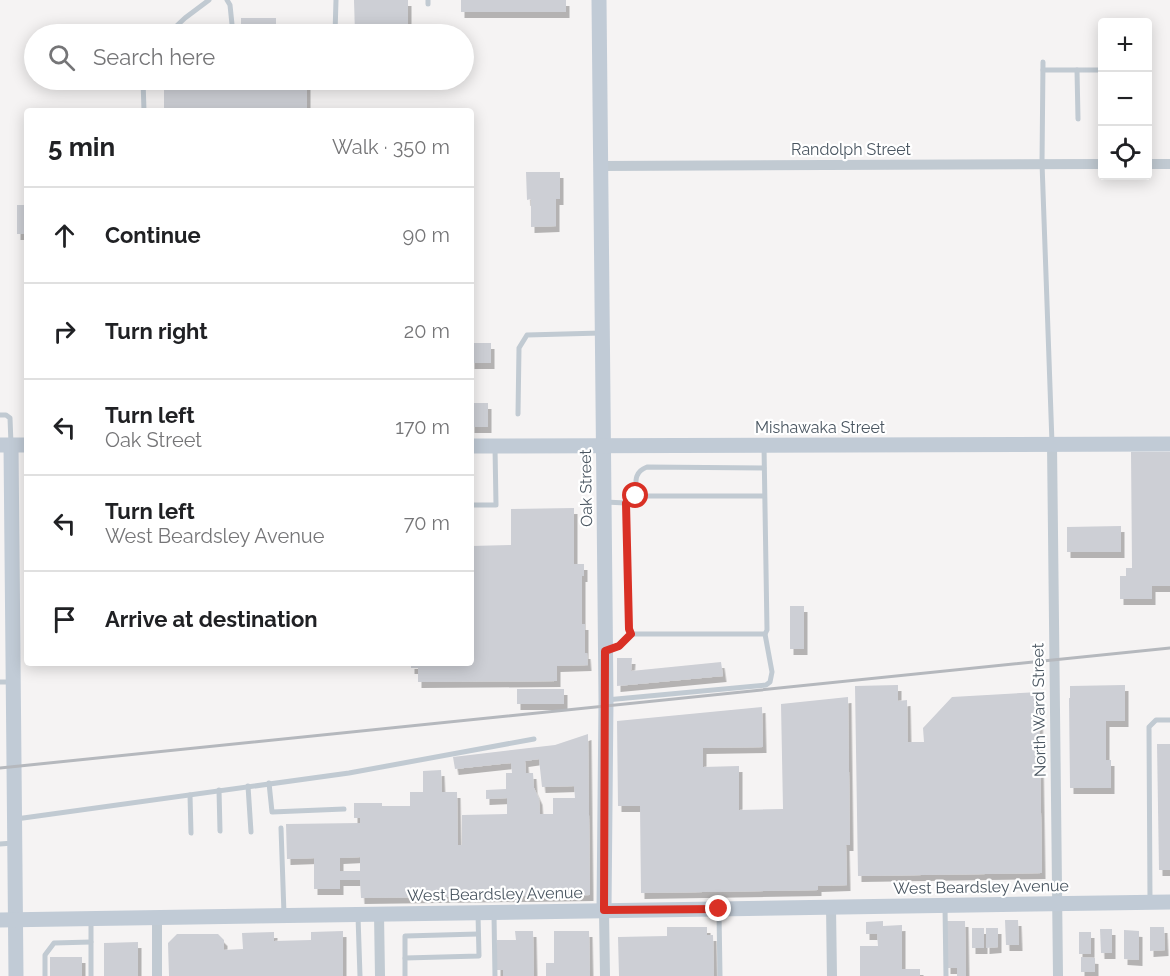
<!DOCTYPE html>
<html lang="en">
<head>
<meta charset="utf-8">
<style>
  :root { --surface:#fff; --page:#f2f2f2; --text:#202124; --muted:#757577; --line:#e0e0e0 }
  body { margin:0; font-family:Raleway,sans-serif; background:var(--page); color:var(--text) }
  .controls { position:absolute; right:18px; top:18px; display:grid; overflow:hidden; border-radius:6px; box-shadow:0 3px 15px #0003 }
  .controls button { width:54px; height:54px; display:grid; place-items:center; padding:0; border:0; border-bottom:2px solid var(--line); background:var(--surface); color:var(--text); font:30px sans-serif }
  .stop { position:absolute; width:18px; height:18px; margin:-14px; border:4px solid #d93025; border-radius:50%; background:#fff }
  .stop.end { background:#d93025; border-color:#fff; box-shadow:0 2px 6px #0008 }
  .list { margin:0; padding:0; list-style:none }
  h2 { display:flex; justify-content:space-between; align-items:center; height:78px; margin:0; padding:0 24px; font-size:26px }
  h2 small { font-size:20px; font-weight:400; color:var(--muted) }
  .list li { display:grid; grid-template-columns:39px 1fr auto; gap:18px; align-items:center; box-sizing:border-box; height:96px; padding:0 24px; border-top:2px solid var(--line) }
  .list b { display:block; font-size:22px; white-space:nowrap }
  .list p { margin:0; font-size:20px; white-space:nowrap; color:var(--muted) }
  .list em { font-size:20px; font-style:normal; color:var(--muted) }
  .icon { flex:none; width:33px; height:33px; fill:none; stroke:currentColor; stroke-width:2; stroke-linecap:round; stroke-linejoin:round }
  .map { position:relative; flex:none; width:1170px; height:976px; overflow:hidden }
  .search { position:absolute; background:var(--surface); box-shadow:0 3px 15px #0003; left:24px; top:24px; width:450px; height:66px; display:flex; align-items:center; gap:15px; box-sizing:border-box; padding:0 21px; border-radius:33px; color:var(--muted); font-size:22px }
  .panel { position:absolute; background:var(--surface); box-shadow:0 3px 15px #0003; left:24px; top:108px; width:450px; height:558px; border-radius:6px }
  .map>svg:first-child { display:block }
</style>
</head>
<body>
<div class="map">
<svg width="1170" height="976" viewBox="0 0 1170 976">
  <defs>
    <filter id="shadow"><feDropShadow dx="3.5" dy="6" stdDeviation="0" flood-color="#0004"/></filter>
  </defs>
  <rect width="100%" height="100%" fill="#f5f3f3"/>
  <g fill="#cdcfd5" fill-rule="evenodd" filter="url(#shadow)">
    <polygon points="354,0 408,0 408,34 355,34"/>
    <rect x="461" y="0" width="105" height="12"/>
    <rect x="241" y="18" width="35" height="16"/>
    <rect x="164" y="80" width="143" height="31"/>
    <polygon points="526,172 560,172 560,199 556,199 556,226 531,227 531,199 527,200"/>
    <rect x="17" y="205" width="10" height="29"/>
    <rect x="471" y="343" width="20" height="20"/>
    <rect x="471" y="403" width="17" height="24"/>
    <polygon points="1131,452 1170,452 1170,586 1152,586 1152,599 1120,599 1120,576 1126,576 1126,568 1132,568"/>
    <polygon points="574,508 574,564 584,564 584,576 582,576 582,624 585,624 585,653 587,653 588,665 557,666 557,681 418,682 418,668 411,668 411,663 471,663 471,546 511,545 511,509"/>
    <polygon points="1121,526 1121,552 1067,552 1067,527"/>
    <rect x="790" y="606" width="14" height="43"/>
    <polygon points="617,658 632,658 631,671 721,662 723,676 617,686"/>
    <polygon points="898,685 898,701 907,700 908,742 924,742 923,728 952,697 1039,692 1042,873 858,876 855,686"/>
    <polygon points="1125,685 1125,721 1106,721 1106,760 1111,760 1111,788 1070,788 1069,698 1070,698 1070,686"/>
    <rect x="517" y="689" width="47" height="15"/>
    <polygon points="848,697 850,845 846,845 847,885 818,886 818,890 641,893 640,806 618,806 617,721 762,707 763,747 703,748 703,767 739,766 739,810 783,809 781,704"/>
    <path d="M588 734 590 895 361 898 360 880H340V889H314V858L287 859 286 824 360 823V818H354V803H382V806H410V792H423V771L441 770 442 792H457L458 845H462V815L507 814V798L486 799V790L506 789V773H512L511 763 455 769 453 757 555 745ZM539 759 542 787 574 786 575 798H553V814H540L539 799 534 788 533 773H526L525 761ZM360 857V871H340V858Z"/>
    <polygon points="1157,744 1170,744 1170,870 1159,870"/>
    <polygon points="1005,920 1018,920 1019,945 1006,945"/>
    <polygon points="883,921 883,926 902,925 902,969 920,969 920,976 860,976 860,946 878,946 877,934 866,934 866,922"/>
    <polygon points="947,921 965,921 966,976 957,976 957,968 947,968"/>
    <polygon points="667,927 707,927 707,935 713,935 714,976 619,976 618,937 667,936"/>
    <polygon points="1150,927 1164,927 1165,950 1150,951"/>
    <rect x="972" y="928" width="12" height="20"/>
    <polygon points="986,928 998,928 998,947 986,948"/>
    <polygon points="1100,929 1112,929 1112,953 1101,953"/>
    <polygon points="1124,930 1139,931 1139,960 1124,959"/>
    <polygon points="343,931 343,976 169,976 168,943 177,934 218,934 224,940 224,950 243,949 242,933 274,932 274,941 311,940 311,932"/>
    <polygon points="515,931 533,931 534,976 503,976 503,970 497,970 497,940 516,940"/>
    <polygon points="554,931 589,931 590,976 546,976 546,963 554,963"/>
    <rect x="1079" y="932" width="12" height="22"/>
    <polygon points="138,942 138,976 104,976 104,943"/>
    <rect x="50" y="957" width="32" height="19"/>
    <polygon points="1081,957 1095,958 1095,972 1081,972"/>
  </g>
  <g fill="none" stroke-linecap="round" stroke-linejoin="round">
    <g stroke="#c1cad2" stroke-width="5">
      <polyline points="227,0 230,5 233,34"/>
      <polyline points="428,0 428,4"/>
      <polyline points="168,34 185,18 209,0"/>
      <polyline points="335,34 336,0"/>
      <polyline points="1043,62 1042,163 1052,443"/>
      <polyline points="1043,70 1102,70"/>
      <polyline points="1077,70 1078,119"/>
      <polyline points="143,80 144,111"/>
      <polyline points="518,414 519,348 527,335 601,333"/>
      <polyline points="0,415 6,415 10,418 11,444"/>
      <path d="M636 496C636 483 633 472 647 467L764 468"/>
      <polyline points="605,502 626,503 629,629 631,634 765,634 767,630 764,446"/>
      <polyline points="626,503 631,497 636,496 764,496"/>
      <polyline points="471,505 496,505 495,447"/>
      <polyline points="607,650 619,646 631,634"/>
      <polyline points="0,682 12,682"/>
      <polyline points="606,700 766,685 770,682 772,672 765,634"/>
      <polyline points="269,783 272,812 344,809"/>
      <polyline points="248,786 251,832"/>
      <polyline points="219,790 220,831"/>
      <polyline points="190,795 191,833"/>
      <polyline points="16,819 349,773 534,739"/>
      <polyline points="281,828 284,914"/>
      <polyline points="0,844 13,843"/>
      <polyline points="1150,901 1149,727 1156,720 1170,720"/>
      <polyline points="945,906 946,976"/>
      <polyline points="719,912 720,976"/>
      <polyline points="494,915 495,976"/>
      <polyline points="358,916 360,976"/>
      <polyline points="91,920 91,976"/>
      <polyline points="405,958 405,936 478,934"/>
      <polyline points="45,976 45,955 54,943 91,942"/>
      <polyline points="405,976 405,958 479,956 478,914"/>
    </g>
    <g stroke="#c1cad2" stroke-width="10">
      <polyline points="1148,164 1170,164"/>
      <polyline points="601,166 1102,164"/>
      <polyline points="1052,444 1058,976"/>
      <polyline points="831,907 832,976"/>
      <polyline points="604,910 605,976"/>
      <polyline points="379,914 380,976"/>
      <polyline points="157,917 157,976"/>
    </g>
    <g stroke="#c1cbd6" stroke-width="15">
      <polyline points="599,0 606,700 604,910"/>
      <polyline points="0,445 27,445"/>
      <polyline points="11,445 16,976"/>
      <polyline points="471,446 1170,444"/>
      <polyline points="0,920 1170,902"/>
    </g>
    <polyline stroke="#b5b8bd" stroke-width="3" points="0,768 1170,648"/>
  </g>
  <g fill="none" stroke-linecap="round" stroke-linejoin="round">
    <polyline stroke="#d93025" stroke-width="8" points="636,496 631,497 626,503 629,629 631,634 619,646 605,651 604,910 719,909"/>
  </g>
  <g text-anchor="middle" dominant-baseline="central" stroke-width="4.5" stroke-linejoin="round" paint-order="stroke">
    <g font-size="16" fill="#4a5661" stroke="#fff">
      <text x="851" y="149">Randolph Street</text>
      <text x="820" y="427">Mishawaka Street</text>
      <text transform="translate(586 488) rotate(-91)">Oak Street</text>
      <text transform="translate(1039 710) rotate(-91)">North Ward Street</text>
      <text transform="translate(981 887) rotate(-1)">West Beardsley Avenue</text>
      <text transform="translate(495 894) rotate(-1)">West Beardsley Avenue</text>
    </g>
  </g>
</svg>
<div class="controls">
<button>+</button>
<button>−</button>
<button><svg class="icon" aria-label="locate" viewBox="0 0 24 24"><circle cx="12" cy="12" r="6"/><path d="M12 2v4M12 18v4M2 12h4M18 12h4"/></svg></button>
</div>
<div class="stop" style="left:636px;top:496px"></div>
<div class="stop end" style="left:719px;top:909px"></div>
<div class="search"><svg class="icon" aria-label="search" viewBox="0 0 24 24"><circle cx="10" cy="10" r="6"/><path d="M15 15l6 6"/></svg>Search here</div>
<section class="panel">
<h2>5 min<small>Walk · 350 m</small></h2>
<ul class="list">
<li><svg class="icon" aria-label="ahead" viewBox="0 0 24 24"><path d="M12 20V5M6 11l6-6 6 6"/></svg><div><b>Continue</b></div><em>90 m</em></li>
<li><svg class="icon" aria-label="right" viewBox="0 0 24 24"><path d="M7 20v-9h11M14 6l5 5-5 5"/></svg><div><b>Turn right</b></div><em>20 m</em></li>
<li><svg class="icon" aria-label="left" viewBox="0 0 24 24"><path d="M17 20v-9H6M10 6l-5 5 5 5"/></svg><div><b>Turn left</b><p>Oak Street</p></div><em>170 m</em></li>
<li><svg class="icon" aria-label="left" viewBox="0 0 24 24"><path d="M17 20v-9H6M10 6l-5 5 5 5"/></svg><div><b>Turn left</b><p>West Beardsley Avenue</p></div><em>70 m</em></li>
<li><svg class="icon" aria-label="arrive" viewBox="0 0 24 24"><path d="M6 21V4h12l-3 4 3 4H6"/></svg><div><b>Arrive at destination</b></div></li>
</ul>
</section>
</div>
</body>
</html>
